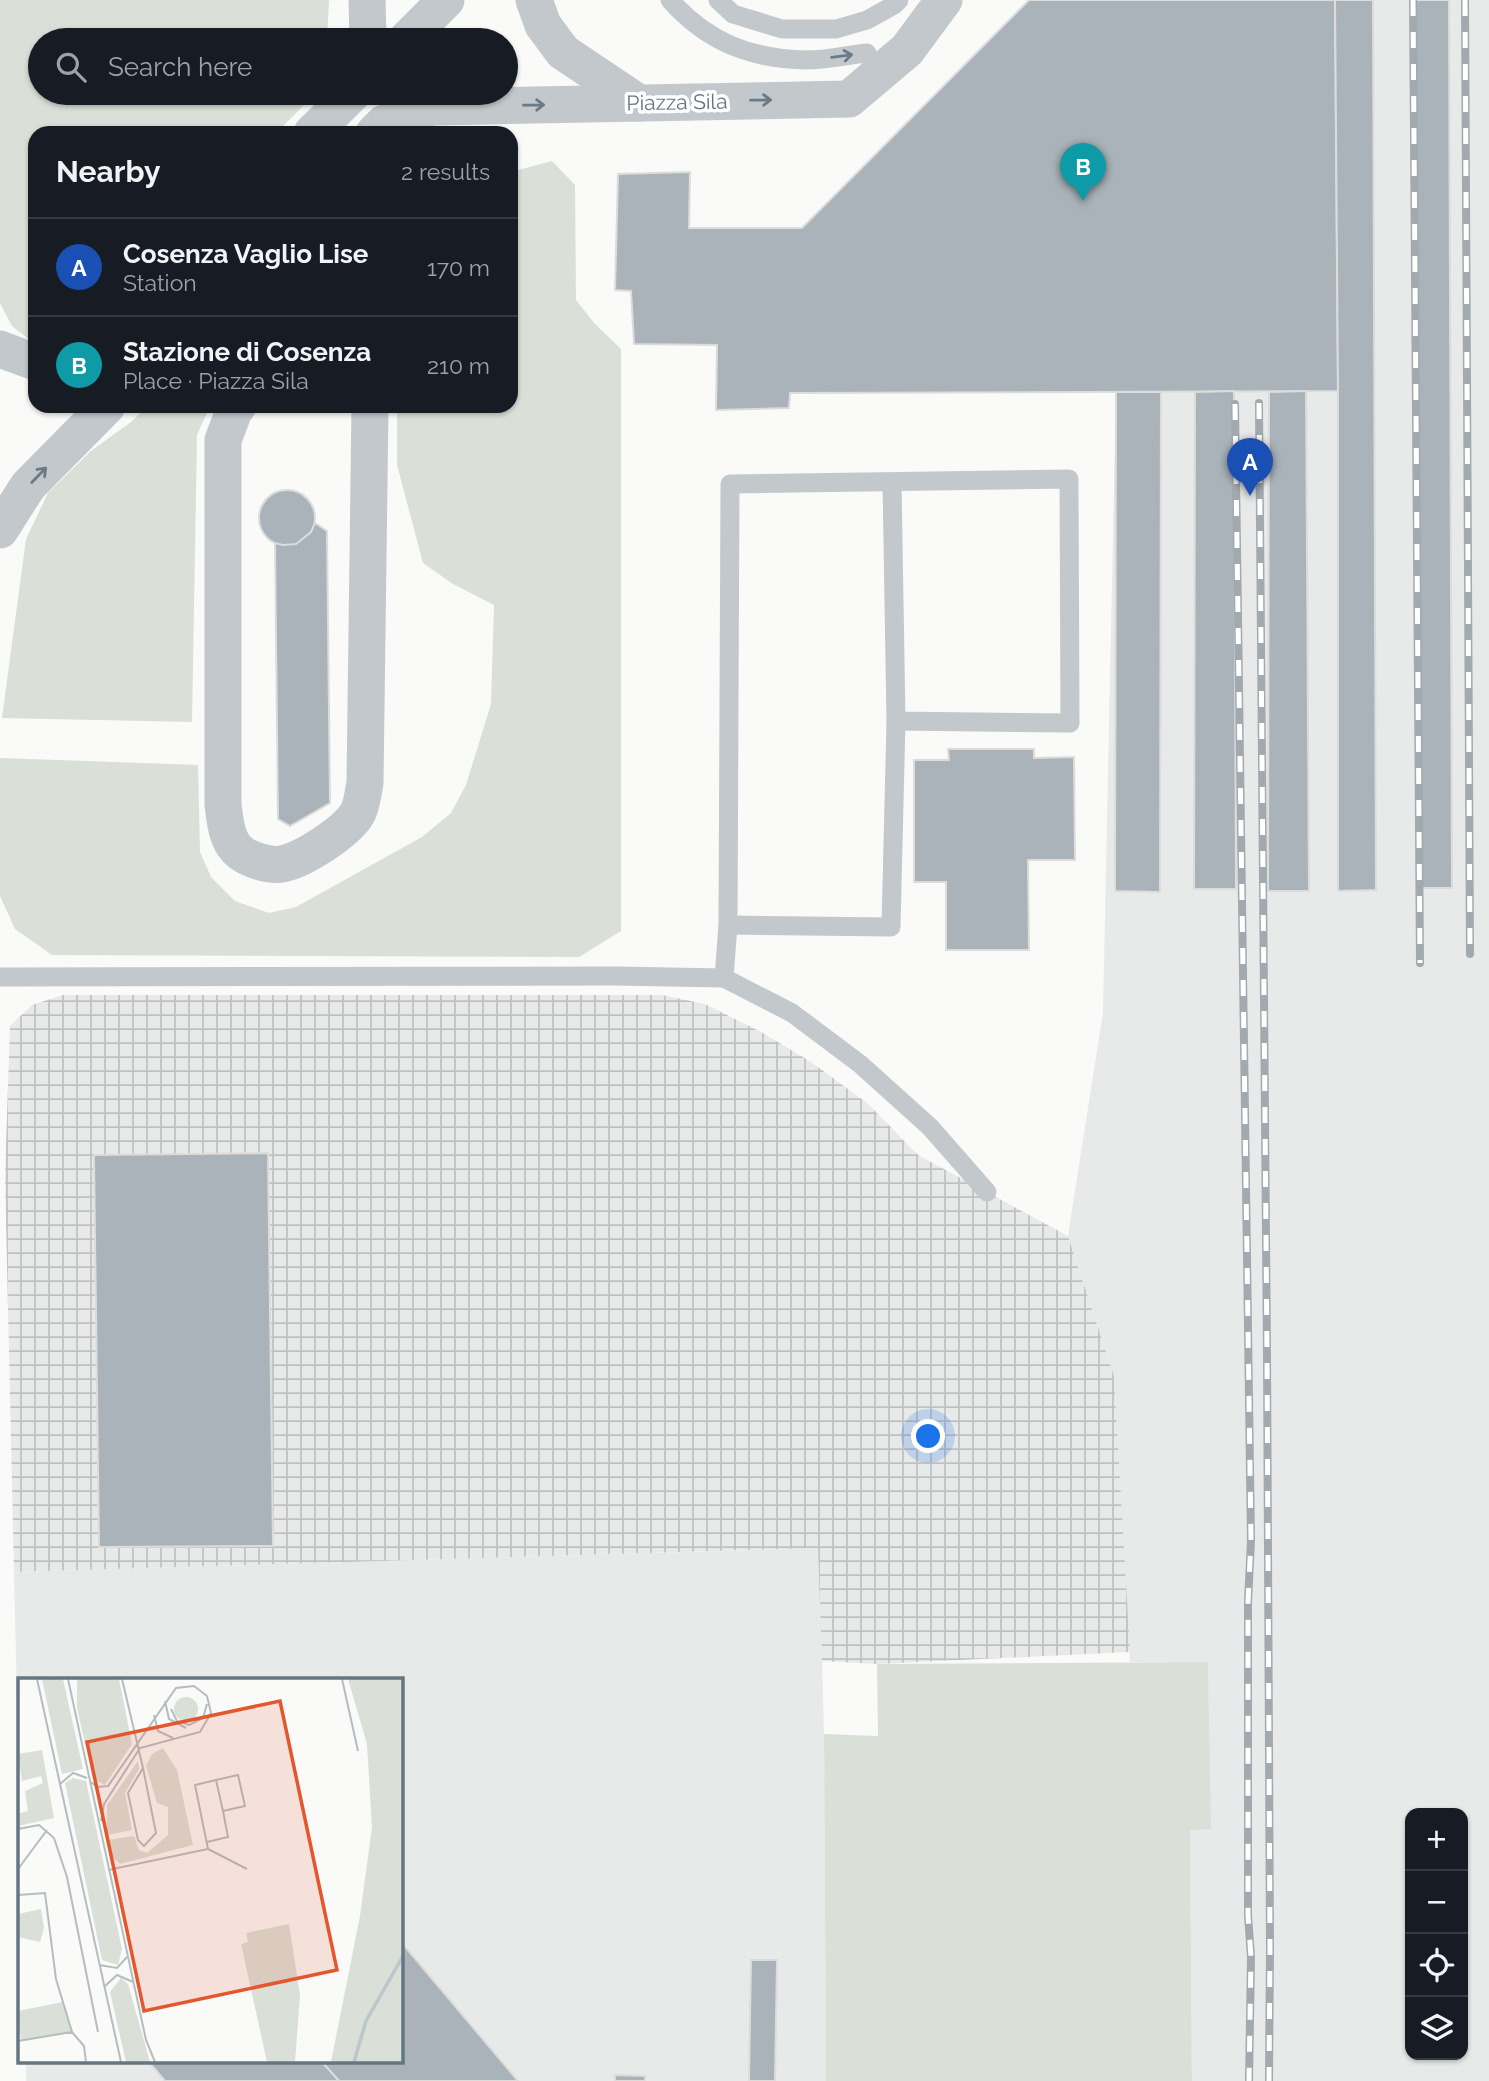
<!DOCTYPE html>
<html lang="en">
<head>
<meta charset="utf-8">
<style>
  :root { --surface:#171b24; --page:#242831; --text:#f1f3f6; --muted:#9ea1a6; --line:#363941; --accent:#d93025 }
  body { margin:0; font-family:Raleway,sans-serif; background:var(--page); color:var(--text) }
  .controls { position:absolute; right:21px; bottom:21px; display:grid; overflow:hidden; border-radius:14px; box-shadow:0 2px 5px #0004 }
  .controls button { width:63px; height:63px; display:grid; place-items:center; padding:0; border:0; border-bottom:2px solid var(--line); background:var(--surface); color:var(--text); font:35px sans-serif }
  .you { position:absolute; left:929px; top:1437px; width:24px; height:24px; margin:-18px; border:5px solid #fff; border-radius:50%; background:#1a73e8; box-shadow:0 0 0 10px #1a73e833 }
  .badge { display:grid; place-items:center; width:46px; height:46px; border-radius:50%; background:var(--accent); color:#fff; font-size:23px; font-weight:700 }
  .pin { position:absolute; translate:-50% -58px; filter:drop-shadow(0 2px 4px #0008) }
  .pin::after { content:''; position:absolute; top:37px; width:24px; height:21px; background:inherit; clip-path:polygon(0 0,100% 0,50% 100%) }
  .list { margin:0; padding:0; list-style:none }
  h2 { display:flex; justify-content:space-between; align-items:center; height:91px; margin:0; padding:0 28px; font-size:30px }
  h2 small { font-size:23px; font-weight:400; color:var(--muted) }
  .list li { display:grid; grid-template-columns:46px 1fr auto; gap:21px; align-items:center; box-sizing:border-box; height:98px; padding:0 28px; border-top:2px solid var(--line) }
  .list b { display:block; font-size:26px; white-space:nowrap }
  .list p { margin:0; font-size:23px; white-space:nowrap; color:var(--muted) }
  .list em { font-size:23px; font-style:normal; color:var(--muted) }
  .icon { flex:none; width:38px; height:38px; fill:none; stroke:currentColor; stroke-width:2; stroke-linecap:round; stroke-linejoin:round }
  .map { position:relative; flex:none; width:1489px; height:2081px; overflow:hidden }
  .search { position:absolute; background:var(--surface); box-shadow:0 2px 5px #0004; left:28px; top:28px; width:490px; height:77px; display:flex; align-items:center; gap:18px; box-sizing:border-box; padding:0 24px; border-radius:38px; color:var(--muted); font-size:26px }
  .panel { position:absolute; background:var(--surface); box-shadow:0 2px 5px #0004; left:28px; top:126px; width:490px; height:287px; border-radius:21px }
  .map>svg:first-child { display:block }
</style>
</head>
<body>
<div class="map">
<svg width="1489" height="2081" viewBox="0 0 1489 2081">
  <defs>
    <pattern id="industrial-grid" width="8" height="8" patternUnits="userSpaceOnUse" patternTransform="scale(1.75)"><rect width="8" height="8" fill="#e8e9e9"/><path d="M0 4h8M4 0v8" fill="none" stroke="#c0c1c2"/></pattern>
  </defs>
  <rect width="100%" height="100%" fill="#fafaf8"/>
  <g fill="#e8e9e9" fill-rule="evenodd">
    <path d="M1335 0H1489V2081H1192L1190 1829H1210L1208 1662H1130L1114 1376 1068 1236 1103 1012 1116 392 1338 391ZM1410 1813H1463V2055H1410Z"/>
    <polygon points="819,1548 824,1734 826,2081 26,2081 26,2062 401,2062 401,1680 19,1680 19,1787 14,1572"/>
  </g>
  <polygon fill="url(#industrial-grid)" points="63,995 662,995 705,1004 761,1032 811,1062 867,1103 918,1155 1068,1236 1114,1376 1130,1652 877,1664 822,1661 818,1548 14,1572 5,1176 10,1026 32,1005"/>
  <g fill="#dadfd7">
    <polygon points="0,0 329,0 327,40 40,40 40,93 316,93 276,133 35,133 35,344 12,326 0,303"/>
    <polygon points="552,161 575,185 576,300 594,323 621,349 621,931 579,957 52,955 15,929 0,896 0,758 198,765 200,852 211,877 235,901 269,913 296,907 422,837 451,813 466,785 491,704 494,605 453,584 423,563 397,465 397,406 511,406 511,172"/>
    <polygon points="148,406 210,406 197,435 192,722 2,718 26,539 48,493 91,451 131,422"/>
    <polygon points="1208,1662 1211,1829 1190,1830 1192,2081 826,2081 824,1734 878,1736 877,1664"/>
  </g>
  <g fill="#aab3b9" stroke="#dcdcda" stroke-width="2">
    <polygon points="1029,0 1335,0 1338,391 790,393 789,408 716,410 717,345 634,344 631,291 615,290 618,174 690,172 689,228 802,228"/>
    <polygon points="1335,0 1373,0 1376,890 1338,891 1338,391"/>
    <polygon points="1413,0 1449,0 1452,888 1419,888"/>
    <polygon points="1234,391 1236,889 1194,889 1195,392"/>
    <polygon points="1306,391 1309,891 1268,891 1269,392"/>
    <polygon points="1116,392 1161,392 1160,892 1115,891"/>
    <circle cx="287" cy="518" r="28"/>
    <polygon points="315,523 327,531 330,803 290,826 278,819 275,543 283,545 296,544 311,532"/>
    <polygon points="948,749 1034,749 1034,758 1074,757 1075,860 1028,860 1029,950 946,950 946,882 914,882 914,760 949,760"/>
    <polygon points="268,1153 273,1546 99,1547 94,1155"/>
    <polygon points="401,1942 518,2081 339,2081 322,2062 401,2062"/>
    <polygon points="751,1960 777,1960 775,2081 749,2081"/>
    <polygon points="149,2062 322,2062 339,2081 165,2081"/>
    <polygon points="615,2075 645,2076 645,2081 615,2081"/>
  </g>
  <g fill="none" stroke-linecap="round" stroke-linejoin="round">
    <g stroke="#c3c8cc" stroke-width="19">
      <path d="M670 0C707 42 751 59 806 60 826 60 847 55 867 53"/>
      <polyline points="718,0 733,14 782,29 836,29 867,20 894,5 899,0"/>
      <polyline points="728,925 891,927 896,721"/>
      <polyline points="0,977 616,976 724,978 728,925 730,484 1069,479 1070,723 896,721 892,482"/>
      <polyline points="724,978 792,1013 860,1064 930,1127 987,1192"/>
    </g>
    <g stroke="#c3c8cc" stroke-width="37">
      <polyline points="367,0 368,40"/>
      <polyline points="534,0 543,25 563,52 639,103"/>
      <polyline points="406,40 446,0"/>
      <polyline points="312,133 353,93"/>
      <polyline points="374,133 384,123 433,107 849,99 907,50 944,0"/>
      <polyline points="0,349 35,362"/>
      <path d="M238 406 234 411 223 440V804C225 820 226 842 241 853 250 860 270 866 282 864 303 860 346 832 357 814 362 806 363 792 365 783L370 406"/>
      <polyline points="0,530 28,486 107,406"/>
    </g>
    <defs>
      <g id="rail">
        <polyline points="1413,0 1420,963"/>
        <polyline points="1465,0 1470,954"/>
        <polyline points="1259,403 1267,1355 1270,1948 1269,2081"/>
        <polyline points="1235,404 1251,1540 1248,1602 1248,1915 1251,1957 1249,2081"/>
      </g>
    </defs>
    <use href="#rail" stroke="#a2aab0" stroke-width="8"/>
    <use href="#rail" stroke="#fff" stroke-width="5" stroke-dasharray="16" stroke-linecap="butt"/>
  </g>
  <defs><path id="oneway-shaft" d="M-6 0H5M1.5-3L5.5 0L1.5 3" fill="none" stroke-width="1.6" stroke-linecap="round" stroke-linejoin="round" transform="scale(1.75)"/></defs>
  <g stroke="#6a7a87">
    <use href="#oneway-shaft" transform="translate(842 56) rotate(-7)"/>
    <use href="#oneway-shaft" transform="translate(761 100) rotate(-1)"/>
    <use href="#oneway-shaft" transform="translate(534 105) rotate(-1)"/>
    <use href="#oneway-shaft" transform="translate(39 475) rotate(-46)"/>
  </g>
  <g text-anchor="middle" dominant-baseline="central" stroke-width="7" stroke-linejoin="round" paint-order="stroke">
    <g font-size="21" fill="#657683" stroke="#fff">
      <text transform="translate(677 102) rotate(-1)">Piazza Sila</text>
    </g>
  </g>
  <g transform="translate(18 1678)">
    <rect width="385" height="385" fill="#fafaf8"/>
    <path d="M24 1H45L65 91 44 96ZM59 1H101L114 66 87 107 75 101 59 30ZM156 31a12 12 0 1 1 24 0a12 12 0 1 1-24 0ZM145 70 159 92 175 167 102 186 94 179 89 162 116 158 121 172 129 175 150 157V129L139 125 128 88 134 76ZM24 72 36 140 0 148V136L10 133 7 113 25 105 23 98 4 103 0 76ZM120 83 121 91 107 115 114 152 89 157V127ZM55 100 68 103 104 271 100 287 84 282 47 105ZM271 246 282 317 277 384H249L223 266 230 264 228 255ZM103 300 110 306 132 384H108L92 314Z" fill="#dadfd7"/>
    <path d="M330 1H385V384H313L342 238 354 149 349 66Z" fill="#dadfd7"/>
    <path d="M23 231 26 250 22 264 0 259V236ZM45 324 54 354 3 363 0 333Z" fill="#dadfd7"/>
    <path fill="none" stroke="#bbc7cb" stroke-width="3.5" d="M336 384 348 343 385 278"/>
    <path fill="none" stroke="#b5bdc2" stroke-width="2" d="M19 1 103 384M50 1 128 362 137 384M104 1 125 90 138 155 126 168 120 162 110 115 125 90M324 1 340 73M147 23 151 41 168 50M153 31 159 43 171 47 185 40 189 26M136 37 140 53 155 60M73 104 79 109 90 108 158 10 176 8 189 18 193 35 182 54 122 70 86 126 83 143M42 106 55 95 69 100M0 151 21 147 36 160 49 199 80 354M189 164 210 159 205 133M190 171 229 191M0 191 29 152M90 192 190 171 177 107 198 102 220 97 227 128 205 133 198 102M0 217 27 215 38 301 54 354 0 363M81 287 99 290 109 279M86 309 99 297 115 304M54 354 66 368 68 384"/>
    <path fill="#e4572e" fill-opacity="0.15" stroke="#e4572e" stroke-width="3.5" d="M262 23 319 292 126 333 69 64Z"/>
    <rect width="385" height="385" fill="none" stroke="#657683" stroke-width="3.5"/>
  </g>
</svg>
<div class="controls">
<button>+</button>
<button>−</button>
<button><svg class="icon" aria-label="locate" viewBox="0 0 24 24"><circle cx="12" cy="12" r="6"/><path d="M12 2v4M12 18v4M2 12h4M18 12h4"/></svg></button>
<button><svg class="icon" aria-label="layers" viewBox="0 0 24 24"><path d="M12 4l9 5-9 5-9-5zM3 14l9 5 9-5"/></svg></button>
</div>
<div class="you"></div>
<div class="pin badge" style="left:1250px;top:496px;background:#1a4fb4">A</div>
<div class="pin badge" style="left:1083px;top:201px;background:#0f9aa8">B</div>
<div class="search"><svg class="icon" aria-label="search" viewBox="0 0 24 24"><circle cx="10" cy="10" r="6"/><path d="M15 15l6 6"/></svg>Search here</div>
<section class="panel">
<h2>Nearby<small>2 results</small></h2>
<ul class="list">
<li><span class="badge" style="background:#1a4fb4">A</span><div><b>Cosenza Vaglio Lise</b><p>Station</p></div><em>170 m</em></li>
<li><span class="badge" style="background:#0f9aa8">B</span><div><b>Stazione di Cosenza</b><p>Place · Piazza Sila</p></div><em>210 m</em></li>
</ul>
</section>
</div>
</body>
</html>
